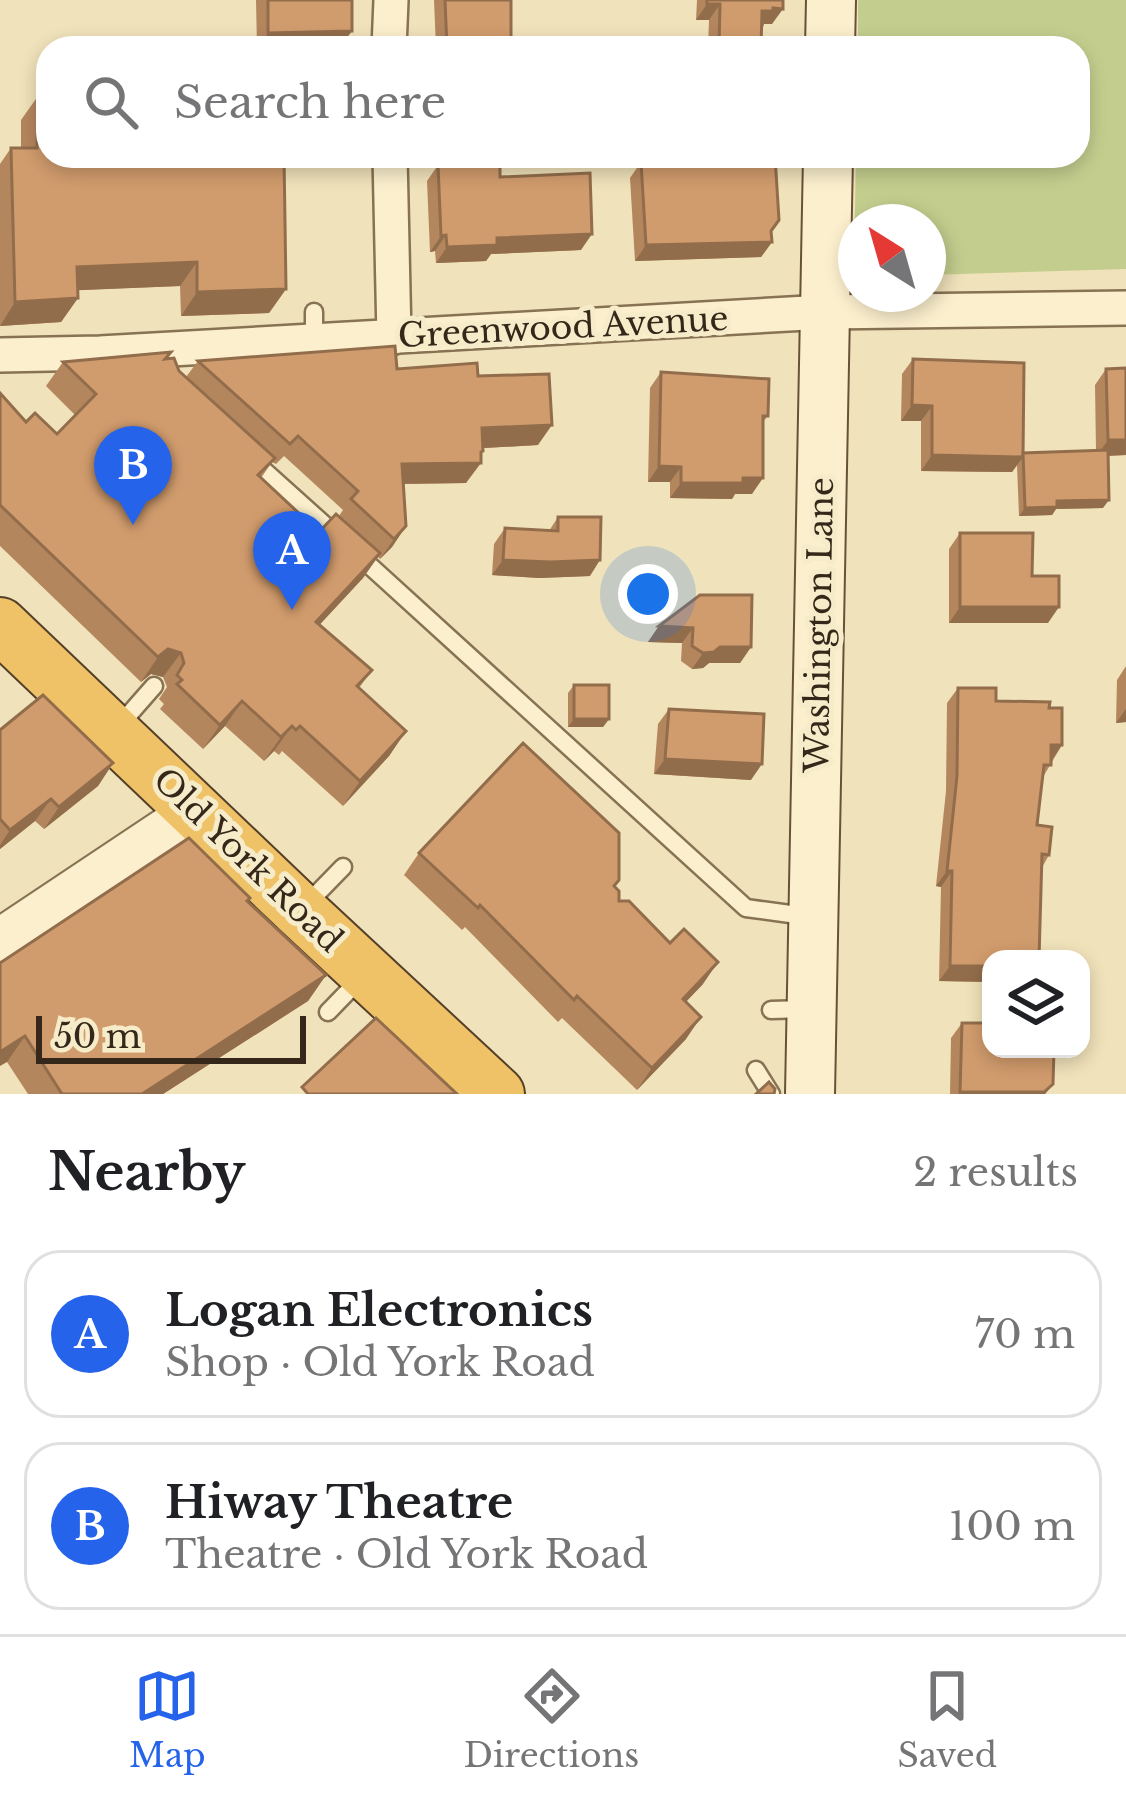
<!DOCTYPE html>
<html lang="en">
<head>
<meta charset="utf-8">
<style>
  :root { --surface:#fff; --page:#f2f2f2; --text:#202124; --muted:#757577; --line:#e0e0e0; --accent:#2563eb }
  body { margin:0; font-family:"Libre Baskerville",serif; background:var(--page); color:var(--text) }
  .controls { position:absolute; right:36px; bottom:36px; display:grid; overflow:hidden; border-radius:24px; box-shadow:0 6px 18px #0003 }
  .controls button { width:108px; height:108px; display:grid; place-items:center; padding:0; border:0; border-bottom:3px solid var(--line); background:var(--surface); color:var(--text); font:60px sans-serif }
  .compass { position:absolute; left:838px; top:204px; width:108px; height:108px; border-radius:50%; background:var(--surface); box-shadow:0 6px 18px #0003; rotate:323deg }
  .scale { position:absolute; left:36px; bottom:30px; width:270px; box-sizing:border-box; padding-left:12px; border:6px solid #35281a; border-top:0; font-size:33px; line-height:42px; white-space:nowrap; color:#35281a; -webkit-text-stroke:9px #f7ecc9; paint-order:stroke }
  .you { position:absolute; left:648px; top:594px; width:42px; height:42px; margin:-30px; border:9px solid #fff; border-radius:50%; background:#1a73e8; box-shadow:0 0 0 18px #1a73e833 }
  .badge { display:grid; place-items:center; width:78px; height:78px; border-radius:50%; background:var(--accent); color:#fff; font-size:39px; font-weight:700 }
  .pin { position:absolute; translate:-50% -99px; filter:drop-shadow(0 3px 6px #0008) }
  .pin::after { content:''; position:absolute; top:63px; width:42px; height:36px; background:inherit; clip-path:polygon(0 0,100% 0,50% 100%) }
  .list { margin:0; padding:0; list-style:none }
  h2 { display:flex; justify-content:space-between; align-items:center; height:156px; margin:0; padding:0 48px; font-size:51px }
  h2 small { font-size:39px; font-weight:400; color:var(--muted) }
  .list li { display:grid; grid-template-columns:78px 1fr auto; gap:36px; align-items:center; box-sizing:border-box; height:168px; margin:0 24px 24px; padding:0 24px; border:3px solid var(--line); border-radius:36px }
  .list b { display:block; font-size:45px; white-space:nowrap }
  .list p { margin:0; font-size:39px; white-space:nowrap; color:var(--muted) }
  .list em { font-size:39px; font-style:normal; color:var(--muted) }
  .icon { flex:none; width:66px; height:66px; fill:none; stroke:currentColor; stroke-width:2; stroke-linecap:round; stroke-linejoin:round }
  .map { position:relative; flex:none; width:1126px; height:1094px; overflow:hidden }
  .search { position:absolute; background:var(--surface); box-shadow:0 6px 18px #0003; left:36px; right:36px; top:36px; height:132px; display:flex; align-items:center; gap:30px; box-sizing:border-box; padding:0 42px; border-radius:36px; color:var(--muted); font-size:45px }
  .sheet { height:540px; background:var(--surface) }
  nav { display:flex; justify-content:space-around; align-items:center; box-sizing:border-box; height:168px; border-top:3px solid var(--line); background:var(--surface); font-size:33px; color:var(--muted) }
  nav a { display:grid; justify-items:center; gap:6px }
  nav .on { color:var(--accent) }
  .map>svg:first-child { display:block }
</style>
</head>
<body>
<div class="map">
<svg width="1126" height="1094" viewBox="0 0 1126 1094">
  <rect width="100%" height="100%" fill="#f0e2ba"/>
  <polygon fill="#c3ce8e" points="858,0 1126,0 1126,269 928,275 928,222 856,222 854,263 856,156 1078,156 1078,48 858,48"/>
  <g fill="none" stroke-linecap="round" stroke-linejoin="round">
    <defs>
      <g id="service">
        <polyline points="314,312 314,341"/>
        <polyline points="250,458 338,537"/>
        <polyline points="357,554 746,908 812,917"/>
        <polyline points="118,727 154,686"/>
        <polyline points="305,906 343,867"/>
        <polyline points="771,1010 806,1009"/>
        <polyline points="328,1012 361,978"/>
        <polyline points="756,1070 771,1094"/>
      </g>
      <g id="minor">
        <polyline points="389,48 391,0"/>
        <polyline points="390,156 394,337"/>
        <polyline points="0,355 100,353 825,312 1126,308"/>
      </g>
      <polyline id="tertiary" points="0,940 195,810"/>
      <g id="secondary">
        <polyline points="830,48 831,0"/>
        <polyline points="810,1094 828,156"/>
      </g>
      <polyline id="trunk" points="0,625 300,911 497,1094"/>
    </defs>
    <use href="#service" stroke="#877253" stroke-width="21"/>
    <use href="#minor" stroke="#877253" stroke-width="38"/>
    <use href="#tertiary" stroke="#877253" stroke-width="46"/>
    <use href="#secondary" stroke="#685237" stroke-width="52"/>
    <use href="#trunk" stroke="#543f29" stroke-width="58"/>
    <use href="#service" stroke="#fbefcd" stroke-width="16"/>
    <use href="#minor" stroke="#fbefcd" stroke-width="33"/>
    <use href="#tertiary" stroke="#fbefcd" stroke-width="42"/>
    <use href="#secondary" stroke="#fbefcd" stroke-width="48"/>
    <use href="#trunk" stroke="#efc268" stroke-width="54"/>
  </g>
  <g fill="#b4865e" fill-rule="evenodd">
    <polygon points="256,0 352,0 341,46 257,48"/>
    <polygon points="434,0 511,0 511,42 525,48 436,48"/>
    <polygon points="697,0 783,0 772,24 764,24 762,27 761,48 708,48 709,20 696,20"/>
    <polygon points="38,96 48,156 286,289 269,313 181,316 180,286 78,290 78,298 61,322 0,326 0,164 11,148 21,148 21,120"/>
    <polygon points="641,162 682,163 771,232 772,242 761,257 635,261 630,178"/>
    <polygon points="438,165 500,177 581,250 491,254 486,261 436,263 435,251 430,252 427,181"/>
    <path d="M171 352 166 359 186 377 198 361 397 369 478 376 538 445 483 448 466 483 404 484 406 526 392 547 380 559 378 557 363 578 319 625 372 670 359 688 406 731 389 756 343 806 282 751 279 755 274 751 264 761 225 726 203 749 160 709 164 704 159 699 167 687 163 677 151 674 141 682 0 546V393L26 422 57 434 76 416 46 386 63 362ZM284 456 343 510 339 516 319 532 261 478 272 462 276 464Z"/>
    <polygon points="913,359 1023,453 1096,450 1095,385 1106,369 1126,368 1126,455 1108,456 1103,508 1056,509 1052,515 1019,516 1017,465 1012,472 921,471 921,421 901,421 902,374"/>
    <polygon points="661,372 768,416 763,422 752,494 735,494 732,499 670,498 670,482 648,482 650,388"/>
    <polygon points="558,517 590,576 539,578 492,575 494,544 505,528 549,531"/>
    <polygon points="960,533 1032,576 1048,623 949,623 949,549"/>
    <polygon points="700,595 751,647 740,663 709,663 703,668 692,669 681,661 682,643 648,642 659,626"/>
    <polygon points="1126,666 1126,722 1116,723 1117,680"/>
    <polygon points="574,685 609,719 603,727 568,727 568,693"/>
    <polygon points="958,688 996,701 1049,708 1062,745 1043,777 1037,825 1049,855 991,959 991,982 939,981 941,887 936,886 946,791 947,703"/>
    <polygon points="669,709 751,780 654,774 658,724"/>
    <polygon points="0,730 113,763 98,786 44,829 35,821 0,849"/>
    <polygon points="419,853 614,886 619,901 703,984 686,1002 686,1039 637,1090 562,1018 558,1022 465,927 462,930 404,875"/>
    <polygon points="248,902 326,975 308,1001 163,1094 28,1094 7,1062 0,963"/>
    <polygon points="962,1023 1053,1084 1045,1094 950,1094 951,1038"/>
  </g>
  <g fill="#926d4c">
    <polygon points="707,4 720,4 709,20 696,20"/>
    <polygon points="773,8 783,9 772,24 764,24 763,27 762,11"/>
    <polygon points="352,31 341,46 258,48 268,33"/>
    <polygon points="592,234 581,250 491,254 486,261 436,263 447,247 497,238"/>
    <polygon points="446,235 435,251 430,252 441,236"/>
    <polygon points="772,242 761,257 635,261 646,245"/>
    <polygon points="197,262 180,286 60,291 77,267"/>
    <polygon points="286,289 269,313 181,316 197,292"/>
    <polygon points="78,298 61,322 0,326 15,302"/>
    <polygon points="912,405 932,406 921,421 901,421"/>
    <polygon points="552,425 538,445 467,449 482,428"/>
    <polygon points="1108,440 1126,440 1126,455 1097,456"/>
    <polygon points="483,451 475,463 481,463 466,483 388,484 402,464"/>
    <polygon points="932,455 1023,457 1012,472 921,471"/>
    <polygon points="659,466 681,467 670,482 648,482"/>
    <polygon points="743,478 763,478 752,494 735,494 732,499 670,498 681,483"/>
    <polygon points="1109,500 1103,508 1056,509 1052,515 1019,516 1025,508 1057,501"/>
    <polygon points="406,526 392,547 380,559 394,539"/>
    <polygon points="380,553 363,578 299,647 316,622"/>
    <polygon points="503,560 600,560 590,576 539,578 492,575"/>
    <polygon points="960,607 1059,607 1048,623 949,623"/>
    <polygon points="659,626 693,628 682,643 648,642"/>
    <polygon points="720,647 751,647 740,663 709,663 703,668 692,669 703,653"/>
    <polygon points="168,649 181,653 163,677 151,674 141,682 158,657"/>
    <polygon points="242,701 225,726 203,749 220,725"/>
    <polygon points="1126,709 1126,722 1116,723"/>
    <polygon points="574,719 609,719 603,727 568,727"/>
    <polygon points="292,726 274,751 264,761 281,737"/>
    <polygon points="406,731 389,756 343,806 360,781"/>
    <polygon points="1051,745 1062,745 1051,761"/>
    <polygon points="665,759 762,764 751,780 654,774"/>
    <polygon points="113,763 98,786 44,829 59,807"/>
    <polygon points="51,799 35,821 0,849 0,845 10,830"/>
    <polygon points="947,871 952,871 941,887 936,886"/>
    <polygon points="718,962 703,984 667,1021 683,999"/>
    <polygon points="950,966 991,966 991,982 939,981"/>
    <polygon points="326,975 308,1001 163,1094 142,1094"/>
    <polygon points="701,1017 686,1039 637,1090 652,1068"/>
    <polygon points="25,1036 7,1062 0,1066 0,1052"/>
    <polygon points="1053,1084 1045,1094 959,1094 960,1092"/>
  </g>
  <g fill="#d19c6d" stroke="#926d4c" stroke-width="3">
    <polygon points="268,0 352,0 352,31 268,33"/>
    <polygon points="445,0 511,0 511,42 525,41 525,48 447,48"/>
    <polygon points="707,0 783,0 783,9 773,8 773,11 762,11 761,48 719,48 720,4 707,4"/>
    <rect x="581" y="39" width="34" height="9"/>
    <polygon points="38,96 48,96 48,156 284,156 286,289 197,292 197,262 77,267 78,298 15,302 11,148 37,148"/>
    <polygon points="775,156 779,220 771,231 772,242 646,245 641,162 681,159 682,163"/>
    <polygon points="500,163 500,177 590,173 592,234 497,238 497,245 447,247 446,235 441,236 438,165"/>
    <polygon points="395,346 397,369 477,363 478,376 549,374 552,425 482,428 483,451 481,452 481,463 402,464 406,526 394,539 351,499 358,491 298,436 290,444 198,361"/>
    <polygon points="171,352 165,359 174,358 179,371 275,458 258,475 319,532 336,514 380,553 316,622 372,670 357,686 406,731 360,781 300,726 296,730 292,726 281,737 242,701 220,725 177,684 182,680 177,675 184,663 181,653 168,649 158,657 0,505 0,393 26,422 35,413 57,434 96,394 63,362"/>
    <polygon points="913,359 1024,363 1023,457 932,455 932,406 912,405"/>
    <polygon points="1126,368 1126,440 1108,440 1106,369"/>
    <polygon points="661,372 769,379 768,416 763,416 763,478 743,478 743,483 681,483 681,467 659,466"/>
    <polygon points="1108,450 1109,500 1057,501 1057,507 1025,508 1023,453"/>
    <polygon points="558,517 601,517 600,560 550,562 503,560 505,528 558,531"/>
    <polygon points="960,533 1033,533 1032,576 1059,576 1059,607 960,607"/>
    <polygon points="700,595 752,595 751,647 720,647 714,652 703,653 692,646 693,628 659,626"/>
    <rect x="574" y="685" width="35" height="34"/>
    <polygon points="958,688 996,688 996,701 1050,702 1049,708 1062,708 1062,745 1051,745 1051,765 1044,765 1037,825 1052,827 1049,855 1042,854 1039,959 991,959 991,966 950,966 952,871 947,871 957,776"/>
    <polygon points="43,695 113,763 59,807 51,799 10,830 0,819 0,730"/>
    <polygon points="669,709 764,714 762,764 665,759"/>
    <polygon points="523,743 619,833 619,880 614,886 619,891 619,901 629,901 670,943 684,929 718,962 683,999 701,1017 652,1068 577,996 574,1000 480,905 478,908 419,853"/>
    <polygon points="189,838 250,898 247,901 326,975 142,1094 62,1094 25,1036 0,1052 0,963"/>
    <polygon points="376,1018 457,1094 308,1094 302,1087"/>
    <polygon points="962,1023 991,1023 991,1049 1054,1049 1053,1084 1044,1092 960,1092"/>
    <polygon points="769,1082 775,1089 774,1094 756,1094"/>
  </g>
  <g text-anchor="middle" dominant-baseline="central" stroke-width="10" stroke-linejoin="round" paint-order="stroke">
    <g font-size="33" fill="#35281a" stroke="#f7ecc9">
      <text transform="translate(563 327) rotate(-3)">Greenwood Avenue</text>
      <text transform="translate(819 625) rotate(-89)">Washington Lane</text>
      <text transform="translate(248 860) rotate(44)">Old York Road</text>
    </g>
  </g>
</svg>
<div class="controls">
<button><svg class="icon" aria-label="layers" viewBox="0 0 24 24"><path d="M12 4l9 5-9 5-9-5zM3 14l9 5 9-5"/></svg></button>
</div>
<svg class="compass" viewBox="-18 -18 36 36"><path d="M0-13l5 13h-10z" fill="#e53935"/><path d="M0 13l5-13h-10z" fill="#757577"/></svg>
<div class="scale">50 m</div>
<div class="you"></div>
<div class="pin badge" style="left:292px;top:610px">A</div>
<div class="pin badge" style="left:133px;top:525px">B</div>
<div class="search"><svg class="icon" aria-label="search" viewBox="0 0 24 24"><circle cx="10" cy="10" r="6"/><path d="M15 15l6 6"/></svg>Search here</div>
</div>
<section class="sheet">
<h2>Nearby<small>2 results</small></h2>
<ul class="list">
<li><span class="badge">A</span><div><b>Logan Electronics</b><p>Shop · Old York Road</p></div><em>70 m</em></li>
<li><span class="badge">B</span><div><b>Hiway Theatre</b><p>Theatre · Old York Road</p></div><em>100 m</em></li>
</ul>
</section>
<nav>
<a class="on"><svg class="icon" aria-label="map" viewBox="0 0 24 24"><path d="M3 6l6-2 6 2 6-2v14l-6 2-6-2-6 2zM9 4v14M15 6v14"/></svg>Map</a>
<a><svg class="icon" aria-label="directions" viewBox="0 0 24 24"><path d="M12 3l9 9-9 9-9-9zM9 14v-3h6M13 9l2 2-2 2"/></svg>Directions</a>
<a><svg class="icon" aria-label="saved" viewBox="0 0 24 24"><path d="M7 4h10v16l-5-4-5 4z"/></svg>Saved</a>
</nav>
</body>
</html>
